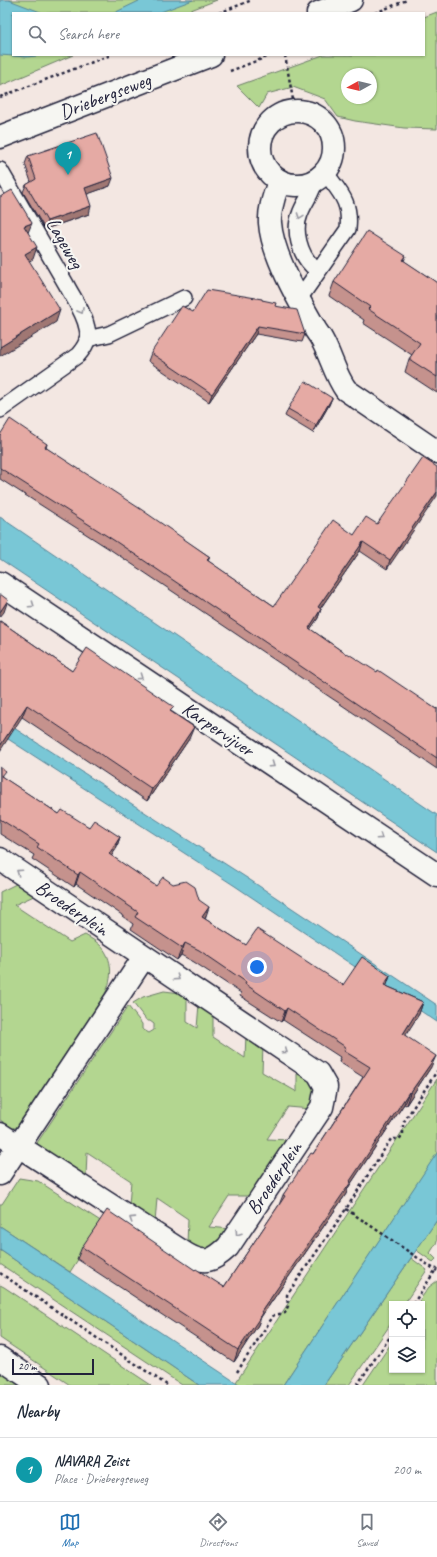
<!DOCTYPE html>
<html lang="en">
<head>
<meta charset="utf-8">
<style>
  :root { --surface:#fff; --page:#f6f6f7; --text:#1f2937; --muted:#747a83; --line:#e0e1e3; --accent:#1f6fb2 }
  body { margin:0; font-family:Caveat,sans-serif; background:var(--page); color:var(--text) }
  .controls { position:absolute; right:12px; bottom:12px; display:grid; overflow:hidden; border-radius:0px; box-shadow:0 1px 3px #0004 }
  .controls button { width:36px; height:36px; display:grid; place-items:center; padding:0; border:0; border-bottom:1px solid var(--line); background:var(--surface); color:var(--text); font:20px sans-serif }
  .compass { position:absolute; left:341px; top:68px; width:36px; height:36px; border-radius:50%; background:var(--surface); box-shadow:0 1px 3px #0004; rotate:262deg }
  .scale { position:absolute; left:12px; bottom:10px; width:82px; box-sizing:border-box; padding-left:4px; border:2px solid #22223b; border-top:0; font-size:11px; line-height:14px; white-space:nowrap; color:#22223b; -webkit-text-stroke:3px #f6f6f2; paint-order:stroke }
  .you { position:absolute; left:257px; top:967px; width:14px; height:14px; margin:-10px; border:3px solid #fff; border-radius:50%; background:#1a73e8; box-shadow:0 0 0 6px #1a73e833 }
  .badge { display:grid; place-items:center; width:26px; height:26px; border-radius:50%; background:var(--accent); color:#fff; font-size:13px; font-weight:700 }
  .pin { position:absolute; translate:-50% -33px; filter:drop-shadow(0 1px 2px #0008) }
  .pin::after { content:''; position:absolute; top:21px; width:14px; height:12px; background:inherit; clip-path:polygon(0 0,100% 0,50% 100%) }
  .list { margin:0; padding:0; list-style:none }
  h2 { display:flex; justify-content:space-between; align-items:center; height:52px; margin:0; padding:0 16px; font-size:17px }
  h2 small { font-size:13px; font-weight:400; color:var(--muted) }
  .list li { display:grid; grid-template-columns:26px 1fr auto; gap:12px; align-items:center; box-sizing:border-box; height:64px; padding:0 16px; border-top:1px solid var(--line) }
  .list b { display:block; font-size:15px; white-space:nowrap }
  .list p { margin:0; font-size:13px; white-space:nowrap; color:var(--muted) }
  .list em { font-size:13px; font-style:normal; color:var(--muted) }
  .icon { flex:none; width:22px; height:22px; fill:none; stroke:currentColor; stroke-width:2; stroke-linecap:round; stroke-linejoin:round }
  .map { position:relative; flex:none; width:437px; height:1385px; overflow:hidden }
  .search { position:absolute; background:var(--surface); box-shadow:0 1px 3px #0004; left:12px; right:12px; top:12px; height:44px; display:flex; align-items:center; gap:10px; box-sizing:border-box; padding:0 14px; border-radius:0px; color:var(--muted); font-size:15px }
  .sheet { height:116px; background:var(--surface) }
  nav { display:flex; justify-content:space-around; align-items:center; box-sizing:border-box; height:56px; border-top:1px solid var(--line); background:var(--surface); font-size:11px; color:var(--muted) }
  nav a { display:grid; justify-items:center; gap:2px }
  nav .on { color:var(--accent) }
  .map>svg:first-child { display:block }
</style>
</head>
<body>
<div class="map">
<svg width="437" height="1385" viewBox="0 0 437 1385">
  <rect width="100%" height="100%" fill="#f3e7e2"/>
  <filter id="ink" filterUnits="userSpaceOnUse"><feTurbulence type="fractalNoise" baseFrequency=".025" numOctaves="2"/><feDisplacementMap in="SourceGraphic" scale="8" xChannelSelector="R" yChannelSelector="G"/><feConvolveMatrix kernelMatrix="1 2 1 2 8 2 1 2 1" color-interpolation-filters="sRGB"/></filter>
  <g filter="url(#ink)">
    <g fill="#b3d690" stroke="#6a7c66" fill-rule="evenodd">
      <polygon points="0,0 217,0 183,13 13,13 13,55 73,55 0,86"/>
      <path d="M437 12V129L404 128 355 121 338 117 325 99 293 87 267 94 259 108 237 86 323 55H424V17ZM347 74H371V98H347Z"/>
      <path d="M18 883 36 895 14 905 70 942 85 935C90 938 96 941 101 946 113 959 113 978 105 994L16 1128H12L0 1120V892Z"/>
      <polygon points="164,991 181,993 187,997 187,1022 197,1028 199,1004 213,1012 213,1037 245,1058 246,1034 263,1046 262,1072 297,1092 297,1069 315,1085 311,1109 288,1107 267,1139 290,1140 253,1196 229,1196 209,1227 231,1229 223,1241 205,1251 187,1244 188,1219 157,1198 155,1223 129,1205 131,1181 87,1152 86,1177 39,1146 37,1143 128,1006 142,1024 142,1029 149,1033 154,1030 154,1024 150,1021 147,1021 133,1003 143,997"/>
      <polygon points="437,1079 437,1154 283,1385 240,1385 236,1382"/>
      <polygon points="19,1178 38,1181 102,1222 70,1272 0,1226 0,1204 2,1204"/>
      <polygon points="437,1220 437,1242 430,1253 436,1259 433,1262 416,1250"/>
      <polygon points="0,1250 199,1385 182,1385 0,1264"/>
      <polygon points="411,1258 427,1270 404,1304 392,1304 392,1322 349,1385 324,1385"/>
      <polygon points="437,1281 437,1385 363,1385 392,1342 392,1370 422,1370 422,1304 417,1304 429,1287"/>
      <polygon points="0,1285 4,1287 151,1385 70,1385 0,1338"/>
      <polygon points="0,1372 19,1385 0,1385"/>
    </g>
    <g fill="#79c7d6" stroke="#568598">
      <polygon points="0,0 9,0 43,13 13,13 13,55 45,55 27,57 0,55"/>
      <polygon points="141,0 193,0 158,13 114,13"/>
      <polygon points="0,517 437,815 437,852 0,559"/>
      <polygon points="0,719 247,878 437,1005 437,1022 235,886 8,739"/>
      <polygon points="437,1153 437,1220 324,1385 283,1385"/>
      <polygon points="0,1226 240,1385 199,1385 0,1250"/>
    </g>
    <g fill="none" stroke-linecap="round" stroke-linejoin="round">
      <defs>
        <g id="lane">
          <path d="M0 170C22 208 44 246 66 284 73 298 84 312 87 328 90 339 85 347 78 355L0 410"/>
          <path d="M312 266C300 254 293 231 300 214 304 202 313 193 315 180"/>
          <path d="M299 299 348 229C351 201 340 193 325 172"/>
          <polyline points="87,339 109,334 184,298"/>
        </g>
        <g id="street">
          <circle cx="297" cy="148" r="37"/>
          <path d="M279 181C275 194 269 208 270 223 272 254 298 299 314 327 316 332 320 335 322 340 331 356 335 375 346 390L437 452"/>
          <polyline points="0,583 437,875"/>
          <path d="M0 859 318 1073 326 1087 322 1107 228 1247C213 1261 205 1265 186 1254L0 1134"/>
          <polyline points="0,1174 144,957"/>
          <polyline points="0,1358 40,1385"/>
        </g>
        <g id="primary">
          <polyline points="318,13 351,0"/>
          <polyline points="0,137 211,55"/>
        </g>
      </defs>
      <use href="#lane" stroke="#22223b" stroke-width="18"/>
      <use href="#street" stroke="#22223b" stroke-width="25"/>
      <use href="#primary" stroke="#22223b" stroke-width="25"/>
      <g stroke="#22223b" stroke-width="2.5" stroke-dasharray="3 3" stroke-linecap="butt">
        <polyline points="219,13 252,0"/>
        <polyline points="375,13 407,0"/>
        <polyline points="285,55 295,111"/>
        <polyline points="230,71 272,55"/>
        <polyline points="0,97 111,55"/>
        <polyline points="346,1209 437,1271"/>
        <polyline points="0,1273 167,1385"/>
        <polyline points="413,1304 437,1268"/>
        <polyline points="237,1372 274,1315 285,1313 288,1306 287,1295 346,1209 391,1139 399,1139 403,1135 403,1123 437,1071"/>
        <polyline points="357,1385 392,1334"/>
      </g>
      <use href="#lane" stroke="#f6f6f2" stroke-width="15"/>
      <use href="#street" stroke="#f6f6f2" stroke-width="22"/>
      <use href="#primary" stroke="#f6f6f2" stroke-width="22"/>
    </g>
    <g fill="#c5928d" stroke="#22223b">
      <polygon points="28,156 110,186 87,194 89,214 45,229 23,192 26,185 31,182 25,164"/>
      <polygon points="406,256 404,261 437,283 437,393 405,372 409,359 412,355 363,323 364,320 329,296 334,282"/>
      <polygon points="262,300 275,306 305,334 302,342 256,334 209,402 148,361 151,353 193,312"/>
      <polygon points="332,398 329,405 313,433 285,416 288,409"/>
      <polygon points="0,435 47,444 46,448 210,557 208,561 274,606 354,535 377,524 437,467 387,569 360,551 320,609 321,609 318,618 310,629 346,654 436,709 437,708 437,769 111,550 0,479"/>
      <polygon points="0,621 72,671 172,712 189,739 147,801 22,717"/>
      <polygon points="0,767 2,777 59,814 89,827 120,837 116,849 111,856 156,886 199,900 205,919 246,945 343,985 390,976 386,986 423,1002 419,1014 405,1035 431,1067 406,1105 404,1104 348,1188 346,1194 261,1317 258,1325 234,1362 77,1259 82,1247 195,1270 224,1287 279,1205 283,1195 313,1154 363,1077 339,1062 340,1059 339,1059 340,1057 283,1020 281,1022 240,996 241,993 194,962 181,955 177,960 131,929 133,924 122,916 122,915 76,884 74,887 32,859 34,855 0,834"/>
    </g>
    <g fill="#a07773" stroke="#22223b">
      <polygon points="113,178 110,186 82,196 85,188"/>
      <polygon points="91,206 89,214 45,229 47,221"/>
      <polygon points="32,223 27,235 24,226"/>
      <polygon points="37,247 33,259 21,266 25,254"/>
      <polygon points="60,310 56,322 0,356 0,347"/>
      <polygon points="258,326 256,334 209,402 212,394"/>
      <polygon points="332,398 329,405 313,433 316,425"/>
      <polygon points="437,492 437,496 387,569 390,560"/>
      <polygon points="363,542 360,551 315,616 318,607"/>
      <polygon points="8,600 4,612 0,617 0,612"/>
      <polygon points="321,609 318,618 305,637 309,628"/>
      <polygon points="27,705 22,717 0,751 0,746"/>
      <polygon points="194,727 189,739 147,801 152,789"/>
      <polygon points="120,837 116,849 105,866 109,854"/>
      <polygon points="80,872 76,884 74,887 78,875"/>
      <polygon points="209,907 205,919 202,917"/>
      <polygon points="185,943 181,955 177,960 182,948"/>
      <polygon points="390,976 386,988 384,985"/>
      <polygon points="423,1002 419,1014 399,1046 403,1034"/>
      <polygon points="287,1008 283,1020 281,1022 285,1011"/>
      <polygon points="436,1056 431,1067 406,1105 410,1093"/>
      <polygon points="409,1092 404,1104 348,1188 346,1194 261,1317 258,1325 234,1362 238,1350 261,1312"/>
    </g>
    <g fill="#e5aaa4" stroke="#22223b">
      <polygon points="97,133 113,178 85,188 91,206 47,221 26,185 36,179 28,156"/>
      <polygon points="12,190 32,223 24,226 37,247 25,254 60,310 0,347 0,197"/>
      <polygon points="367,231 406,256 403,260 433,280 437,283 437,377 409,359 420,343 368,309 370,307 334,282"/>
      <polygon points="207,290 262,299 262,300 276,303 275,306 297,310 305,334 258,326 212,394 151,353 182,306 193,312"/>
      <polygon points="305,381 332,398 316,425 288,409"/>
      <polygon points="10,419 47,444 45,447 142,510 210,557 207,560 274,606 333,520 354,535 366,517 377,524 423,458 437,467 437,492 390,560 363,542 318,607 321,609 309,628 346,654 347,653 377,672 378,670 436,709 437,708 437,758 115,541 0,468 0,435"/>
      <polygon points="0,594 8,600 0,612"/>
      <polygon points="0,621 72,671 87,648 174,707 170,711 194,727 152,789 27,705 0,746"/>
      <polygon points="0,767 5,771 1,776 59,814 62,810 89,827 94,820 120,837 109,854 156,886 163,877 173,884 186,881 195,887 199,900 209,907 202,917 246,945 257,929 343,985 362,957 390,976 384,985 423,1002 403,1034 436,1056 410,1093 409,1092 350,1181 351,1182 261,1312 263,1313 238,1350 82,1247 107,1210 195,1270 196,1269 224,1287 285,1196 283,1195 311,1153 313,1154 370,1067 344,1051 346,1048 344,1047 344,1046 287,1008 285,1011 245,984 246,982 199,950 185,943 182,948 135,917 138,912 126,904 127,904 80,872 78,875 37,847 39,844 0,819"/>
    </g>
    <defs><path id="oneway-chevron" d="M-2-3.5L2.5 0L-2 3.5" fill="none" stroke-width="1.6" stroke-linecap="round" stroke-linejoin="round"/></defs>
    <g stroke="#9797a0">
      <use href="#oneway-chevron" transform="translate(300 216) rotate(110)"/>
      <use href="#oneway-chevron" transform="translate(81 311) rotate(61)"/>
      <use href="#oneway-chevron" transform="translate(32 605) rotate(34)"/>
      <use href="#oneway-chevron" transform="translate(140 677) rotate(34)"/>
      <use href="#oneway-chevron" transform="translate(272 765) rotate(34)"/>
      <use href="#oneway-chevron" transform="translate(380 837) rotate(34)"/>
      <use href="#oneway-chevron" transform="translate(19 872) rotate(-146)"/>
      <use href="#oneway-chevron" transform="translate(177 978) rotate(34)"/>
      <use href="#oneway-chevron" transform="translate(285 1051) rotate(34)"/>
      <use href="#oneway-chevron" transform="translate(132 1219) rotate(-147)"/>
      <use href="#oneway-chevron" transform="translate(238 1233) rotate(124)"/>
    </g>
  </g>
  <g text-anchor="middle" dominant-baseline="central" stroke-width="4" stroke-linejoin="round" paint-order="stroke">
    <g font-size="20" fill="#22223b" stroke="#f6f6f2">
      <text transform="translate(105 96) rotate(-21)">Driebergseweg</text>
      <text transform="translate(65 243) rotate(60)">Lageweg</text>
      <text transform="translate(218 729) rotate(34)">Karpervijver</text>
      <text transform="translate(72 908) rotate(34)">Broederplein</text>
      <text transform="translate(274 1178) rotate(-56)">Broederplein</text>
    </g>
  </g>
</svg>
<div class="controls">
<button><svg class="icon" aria-label="locate" viewBox="0 0 24 24"><circle cx="12" cy="12" r="6"/><path d="M12 2v4M12 18v4M2 12h4M18 12h4"/></svg></button>
<button><svg class="icon" aria-label="layers" viewBox="0 0 24 24"><path d="M12 4l9 5-9 5-9-5zM3 14l9 5 9-5"/></svg></button>
</div>
<svg class="compass" viewBox="-18 -18 36 36"><path d="M0-13l5 13h-10z" fill="#e53935"/><path d="M0 13l5-13h-10z" fill="#747a83"/></svg>
<div class="scale">20 m</div>
<div class="you"></div>
<div class="pin badge" style="left:68px;top:175px;background:#0f9aa8">1</div>
<div class="search"><svg class="icon" aria-label="search" viewBox="0 0 24 24"><circle cx="10" cy="10" r="6"/><path d="M15 15l6 6"/></svg>Search here</div>
</div>
<section class="sheet">
<h2>Nearby<small></small></h2>
<ul class="list">
<li><span class="badge" style="background:#0f9aa8">1</span><div><b>NAVARA Zeist</b><p>Place · Driebergseweg</p></div><em>200 m</em></li>
</ul>
</section>
<nav>
<a class="on"><svg class="icon" aria-label="map" viewBox="0 0 24 24"><path d="M3 6l6-2 6 2 6-2v14l-6 2-6-2-6 2zM9 4v14M15 6v14"/></svg>Map</a>
<a><svg class="icon" aria-label="directions" viewBox="0 0 24 24"><path d="M12 3l9 9-9 9-9-9zM9 14v-3h6M13 9l2 2-2 2"/></svg>Directions</a>
<a><svg class="icon" aria-label="saved" viewBox="0 0 24 24"><path d="M7 4h10v16l-5-4-5 4z"/></svg>Saved</a>
</nav>
</body>
</html>
